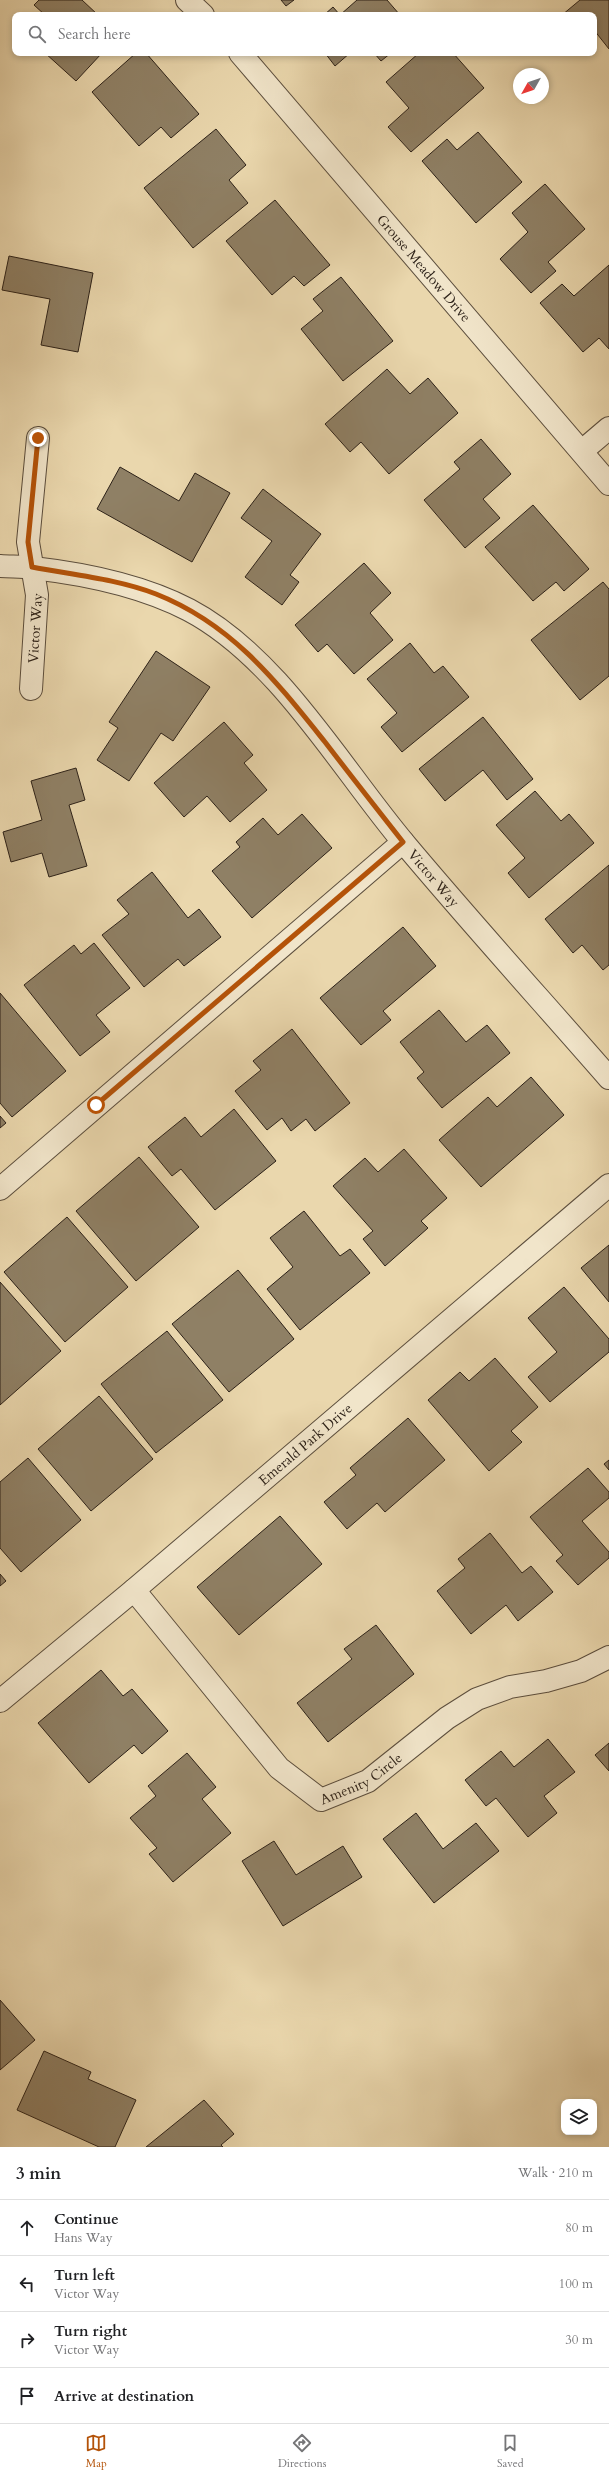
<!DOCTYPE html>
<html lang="en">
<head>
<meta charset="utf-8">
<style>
  :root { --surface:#fff; --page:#f6f6f6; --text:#202124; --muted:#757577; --line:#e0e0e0; --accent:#b45309 }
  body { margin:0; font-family:Cardo,serif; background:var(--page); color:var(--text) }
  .controls { position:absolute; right:12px; bottom:12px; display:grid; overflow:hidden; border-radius:8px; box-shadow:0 2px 6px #0003 }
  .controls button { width:36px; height:36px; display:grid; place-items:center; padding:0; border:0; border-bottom:1px solid var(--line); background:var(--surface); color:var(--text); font:20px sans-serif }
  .compass { position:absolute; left:513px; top:68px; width:36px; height:36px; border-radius:50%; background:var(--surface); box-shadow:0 2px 6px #0003; rotate:230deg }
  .stop { position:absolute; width:12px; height:12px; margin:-9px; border:3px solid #b45309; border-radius:50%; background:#fff }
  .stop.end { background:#b45309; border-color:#fff; box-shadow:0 1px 4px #0008 }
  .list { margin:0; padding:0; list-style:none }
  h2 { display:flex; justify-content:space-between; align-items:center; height:52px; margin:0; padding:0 16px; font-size:17px }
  h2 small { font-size:13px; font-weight:400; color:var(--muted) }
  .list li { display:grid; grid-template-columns:26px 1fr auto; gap:12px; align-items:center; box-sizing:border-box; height:56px; padding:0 16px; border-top:1px solid var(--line) }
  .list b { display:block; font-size:15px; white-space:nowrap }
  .list p { margin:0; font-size:13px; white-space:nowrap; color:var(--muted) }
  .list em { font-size:13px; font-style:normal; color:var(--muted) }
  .icon { flex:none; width:22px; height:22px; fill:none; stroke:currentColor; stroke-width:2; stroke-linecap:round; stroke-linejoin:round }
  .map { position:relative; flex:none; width:609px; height:2147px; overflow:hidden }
  .search { position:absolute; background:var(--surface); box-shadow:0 2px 6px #0003; left:12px; right:12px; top:12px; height:44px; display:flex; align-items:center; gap:10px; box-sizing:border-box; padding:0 14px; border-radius:8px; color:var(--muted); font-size:15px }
  .sheet { height:276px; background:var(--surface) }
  nav { display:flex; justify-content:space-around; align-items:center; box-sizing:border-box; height:56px; border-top:1px solid var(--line); background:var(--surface); font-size:11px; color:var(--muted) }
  nav a { display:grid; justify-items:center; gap:2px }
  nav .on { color:var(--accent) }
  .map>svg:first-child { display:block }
</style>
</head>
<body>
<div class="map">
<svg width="609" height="2147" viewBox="0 0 609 2147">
  <rect width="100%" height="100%" fill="#ead7ad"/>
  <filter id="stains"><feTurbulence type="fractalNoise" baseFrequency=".005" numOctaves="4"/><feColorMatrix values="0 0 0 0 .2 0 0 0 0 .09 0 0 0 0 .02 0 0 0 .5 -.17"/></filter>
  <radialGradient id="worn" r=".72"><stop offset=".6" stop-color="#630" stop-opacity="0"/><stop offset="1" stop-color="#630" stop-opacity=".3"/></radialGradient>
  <g fill="#8f8065" stroke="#2c2118">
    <polygon points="39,0 82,0 98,15 45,15 34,5"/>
    <polygon points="281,0 294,0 286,6"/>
    <polygon points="357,0 387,0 400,15 324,15 333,7 340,15"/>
    <polygon points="580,0 609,0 609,49 594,30 594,15 562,15"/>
    <polygon points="45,53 102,53 76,81"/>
    <polygon points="136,53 146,53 199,114 171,138 161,127 139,146 92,92"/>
    <polygon points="325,53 350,53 335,66"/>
    <polygon points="374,53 391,53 381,61"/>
    <polygon points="419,53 453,53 484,88 411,152 388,127 409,108 386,82"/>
    <polygon points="216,129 246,165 229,180 248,203 193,248 144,188"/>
    <polygon points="478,132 522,182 476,223 422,161 447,139 457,150"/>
    <polygon points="545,184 585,229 548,262 556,271 531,293 500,259 528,232 512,213"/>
    <polygon points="275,200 330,265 304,286 294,276 272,295 226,241"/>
    <polygon points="9,256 93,273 78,352 41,345 50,299 2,290"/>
    <polygon points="609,265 609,349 599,338 583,352 540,303 562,284 574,296"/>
    <polygon points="341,277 393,341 343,381 301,329 323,311 313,299"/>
    <polygon points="387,369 410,394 428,378 458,413 389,474 361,442 350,452 325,424"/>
    <polygon points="481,439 511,474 483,499 500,518 465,548 424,500 460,469 454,462"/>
    <polygon points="120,467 179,501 195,473 230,493 192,562 97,509"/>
    <polygon points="263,489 321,534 290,575 299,582 282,605 245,577 272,541 241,518"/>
    <polygon points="533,505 589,569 564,591 556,582 533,601 485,547"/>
    <polygon points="364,563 391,593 370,613 393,640 354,674 327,644 318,652 295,625"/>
    <polygon points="603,582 609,589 609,676 580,700 531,640"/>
    <polygon points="410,643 434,673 443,666 469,697 402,752 381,727 397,713 367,679"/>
    <polygon points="156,651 210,687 173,741 161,733 129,781 97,760 118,728 109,722"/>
    <polygon points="483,717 533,779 507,800 483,770 445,801 419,769"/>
    <polygon points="224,722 253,755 244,763 267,790 230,822 207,796 184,817 154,783"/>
    <polygon points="76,768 85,800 69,805 87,866 49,877 42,853 11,862 3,832 42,820 31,781"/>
    <polygon points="535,791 561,821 569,814 594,843 529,898 508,873 525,858 496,825"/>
    <polygon points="302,814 332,848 252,918 212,871 240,847 236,842 263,818 278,835"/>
    <polygon points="609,865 609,965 603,970 582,945 573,953 545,919"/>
    <polygon points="152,872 188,918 199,909 221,937 184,966 178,959 144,987 102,935 129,914 117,900"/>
    <polygon points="403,927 436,966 383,1011 391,1020 361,1045 320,998"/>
    <polygon points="94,943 130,988 96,1015 110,1032 80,1056 24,985 74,945 81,954"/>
    <polygon points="0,993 66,1071 12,1117 0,1103"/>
    <polygon points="439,1010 466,1042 487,1025 510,1053 442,1108 417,1078 424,1072 400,1042"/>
    <polygon points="292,1029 350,1103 315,1131 306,1119 291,1131 282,1118 267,1130 235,1091 261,1070 253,1061"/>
    <polygon points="531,1077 564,1115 481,1187 439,1140 488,1097 497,1107"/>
    <polygon points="234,1109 276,1161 215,1210 181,1169 172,1176 148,1147 185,1117 201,1137"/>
    <polygon points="0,1116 6,1123 0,1128"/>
    <polygon points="404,1149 447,1198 421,1221 428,1228 385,1266 363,1239 373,1231 333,1186 365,1158 378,1172"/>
    <polygon points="139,1157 199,1227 136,1281 76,1211"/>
    <polygon points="304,1211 340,1256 350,1249 370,1273 300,1330 267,1289 293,1267 270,1238"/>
    <polygon points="67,1217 128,1287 65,1342 4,1272"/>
    <polygon points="609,1245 609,1302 581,1268"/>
    <polygon points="238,1270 294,1339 229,1392 172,1324"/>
    <polygon points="0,1282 61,1351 0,1405"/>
    <polygon points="564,1287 609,1339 609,1352 550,1402 528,1377 557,1352 528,1318"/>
    <polygon points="167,1331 223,1400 156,1453 101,1384"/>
    <polygon points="495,1358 538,1407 511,1431 522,1442 489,1471 428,1400 460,1372 469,1381"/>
    <polygon points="99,1396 153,1459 91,1511 38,1449"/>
    <polygon points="408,1418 445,1460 385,1512 377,1503 347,1529 324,1502 356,1475 350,1468"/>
    <polygon points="28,1458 81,1520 21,1572 0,1548 0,1482"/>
    <polygon points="609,1460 609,1470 604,1464"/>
    <polygon points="588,1468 609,1492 609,1498 582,1521 609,1552 609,1558 578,1585 556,1561 563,1555 530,1517"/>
    <polygon points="280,1516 322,1564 239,1635 197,1587"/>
    <polygon points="490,1533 522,1573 531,1566 553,1592 518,1621 506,1605 471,1634 437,1591 465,1568 458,1559"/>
    <polygon points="0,1574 6,1581 0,1586"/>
    <polygon points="376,1625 414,1674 328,1742 297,1703 352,1659 344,1649"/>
    <polygon points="101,1670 123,1696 132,1689 168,1731 142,1754 134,1745 89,1783 38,1723"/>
    <polygon points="548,1739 575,1772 544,1796 557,1813 528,1837 496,1798 486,1806 465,1780 501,1751 514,1767"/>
    <polygon points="609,1743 609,1771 595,1755"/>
    <polygon points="187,1753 216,1787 202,1799 231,1833 173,1882 149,1854 157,1848 130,1818 156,1796 148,1786"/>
    <polygon points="416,1813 443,1849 476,1823 499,1851 434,1903 383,1839"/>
    <polygon points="274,1841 296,1875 343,1846 362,1877 283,1926 242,1861"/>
    <polygon points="0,2000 35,2040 0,2070"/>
    <polygon points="44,2051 91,2072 88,2079 136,2100 115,2147 99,2147 17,2110"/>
    <polygon points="204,2100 234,2134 221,2145 223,2147 146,2147"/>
  </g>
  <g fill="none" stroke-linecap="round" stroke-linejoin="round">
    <defs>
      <g id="minor">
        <polyline points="187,0 203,15"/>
        <path id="s1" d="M240 53 609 484"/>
        <polyline points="582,451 609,428"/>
        <path id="s2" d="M0 566C11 567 22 566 33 568 86 574 141 585 189 610 278 657 340 767 404 843 471 923 541 1000 609 1078"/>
        <path id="s3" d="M31 689 37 595 28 542 38 438"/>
        <polyline points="0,1189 403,842"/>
        <path id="s4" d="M134 1590 279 1768 321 1800 368 1781 447 1718 477 1699 510 1687 546 1681 581 1671 609 1657"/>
        <path id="s5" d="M0 1701 134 1590 609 1185"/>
      </g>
    </defs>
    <use href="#minor" stroke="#5c4e3d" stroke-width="24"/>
    <use href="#minor" stroke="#f1e5ca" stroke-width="22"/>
  </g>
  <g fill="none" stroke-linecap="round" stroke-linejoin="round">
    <path stroke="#b45309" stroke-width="5" d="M38 438 28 542 32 567C74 575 117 579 156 594 232 624 276 681 325 742 351 776 377 809 403 842L96 1105"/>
  </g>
  <g text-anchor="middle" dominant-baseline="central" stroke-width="3" stroke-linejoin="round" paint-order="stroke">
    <g font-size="14" fill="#2c2118" stroke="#f1e5ca">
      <text stroke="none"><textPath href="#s1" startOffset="283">Grouse Meadow Drive</textPath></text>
      <text stroke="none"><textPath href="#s3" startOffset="61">Victor Way</textPath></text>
      <text stroke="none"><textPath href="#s2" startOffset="561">Victor Way</textPath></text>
      <text stroke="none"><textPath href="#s5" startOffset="399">Emerald Park Drive</textPath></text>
      <text stroke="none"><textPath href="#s4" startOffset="328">Amenity Circle</textPath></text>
    </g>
  </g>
  <rect width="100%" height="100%" filter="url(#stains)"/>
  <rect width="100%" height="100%" fill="url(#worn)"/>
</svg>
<div class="controls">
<button><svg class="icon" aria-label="layers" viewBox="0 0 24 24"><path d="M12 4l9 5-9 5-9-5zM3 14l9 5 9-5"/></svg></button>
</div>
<svg class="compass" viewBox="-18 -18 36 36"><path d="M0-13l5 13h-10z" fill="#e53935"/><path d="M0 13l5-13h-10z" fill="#757577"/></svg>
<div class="stop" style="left:96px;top:1105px"></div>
<div class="stop end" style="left:38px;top:438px"></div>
<div class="search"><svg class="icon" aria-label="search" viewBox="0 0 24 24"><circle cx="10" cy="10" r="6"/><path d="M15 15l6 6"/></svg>Search here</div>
</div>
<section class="sheet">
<h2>3 min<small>Walk · 210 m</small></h2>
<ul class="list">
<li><svg class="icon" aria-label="ahead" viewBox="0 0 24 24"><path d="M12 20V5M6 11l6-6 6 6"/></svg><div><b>Continue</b><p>Hans Way</p></div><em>80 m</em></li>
<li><svg class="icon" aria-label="left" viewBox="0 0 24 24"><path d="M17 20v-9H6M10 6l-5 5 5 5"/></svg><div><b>Turn left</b><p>Victor Way</p></div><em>100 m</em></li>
<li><svg class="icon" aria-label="right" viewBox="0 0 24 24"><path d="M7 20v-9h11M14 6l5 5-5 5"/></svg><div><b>Turn right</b><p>Victor Way</p></div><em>30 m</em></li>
<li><svg class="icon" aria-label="arrive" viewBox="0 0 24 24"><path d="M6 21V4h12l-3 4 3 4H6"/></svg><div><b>Arrive at destination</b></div></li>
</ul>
</section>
<nav>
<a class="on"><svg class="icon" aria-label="map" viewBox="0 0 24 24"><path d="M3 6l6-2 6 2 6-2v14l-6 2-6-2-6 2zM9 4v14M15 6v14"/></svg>Map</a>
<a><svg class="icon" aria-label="directions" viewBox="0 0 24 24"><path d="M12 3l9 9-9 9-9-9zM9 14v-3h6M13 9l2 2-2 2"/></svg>Directions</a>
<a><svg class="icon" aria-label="saved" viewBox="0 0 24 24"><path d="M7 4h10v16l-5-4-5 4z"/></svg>Saved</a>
</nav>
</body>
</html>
